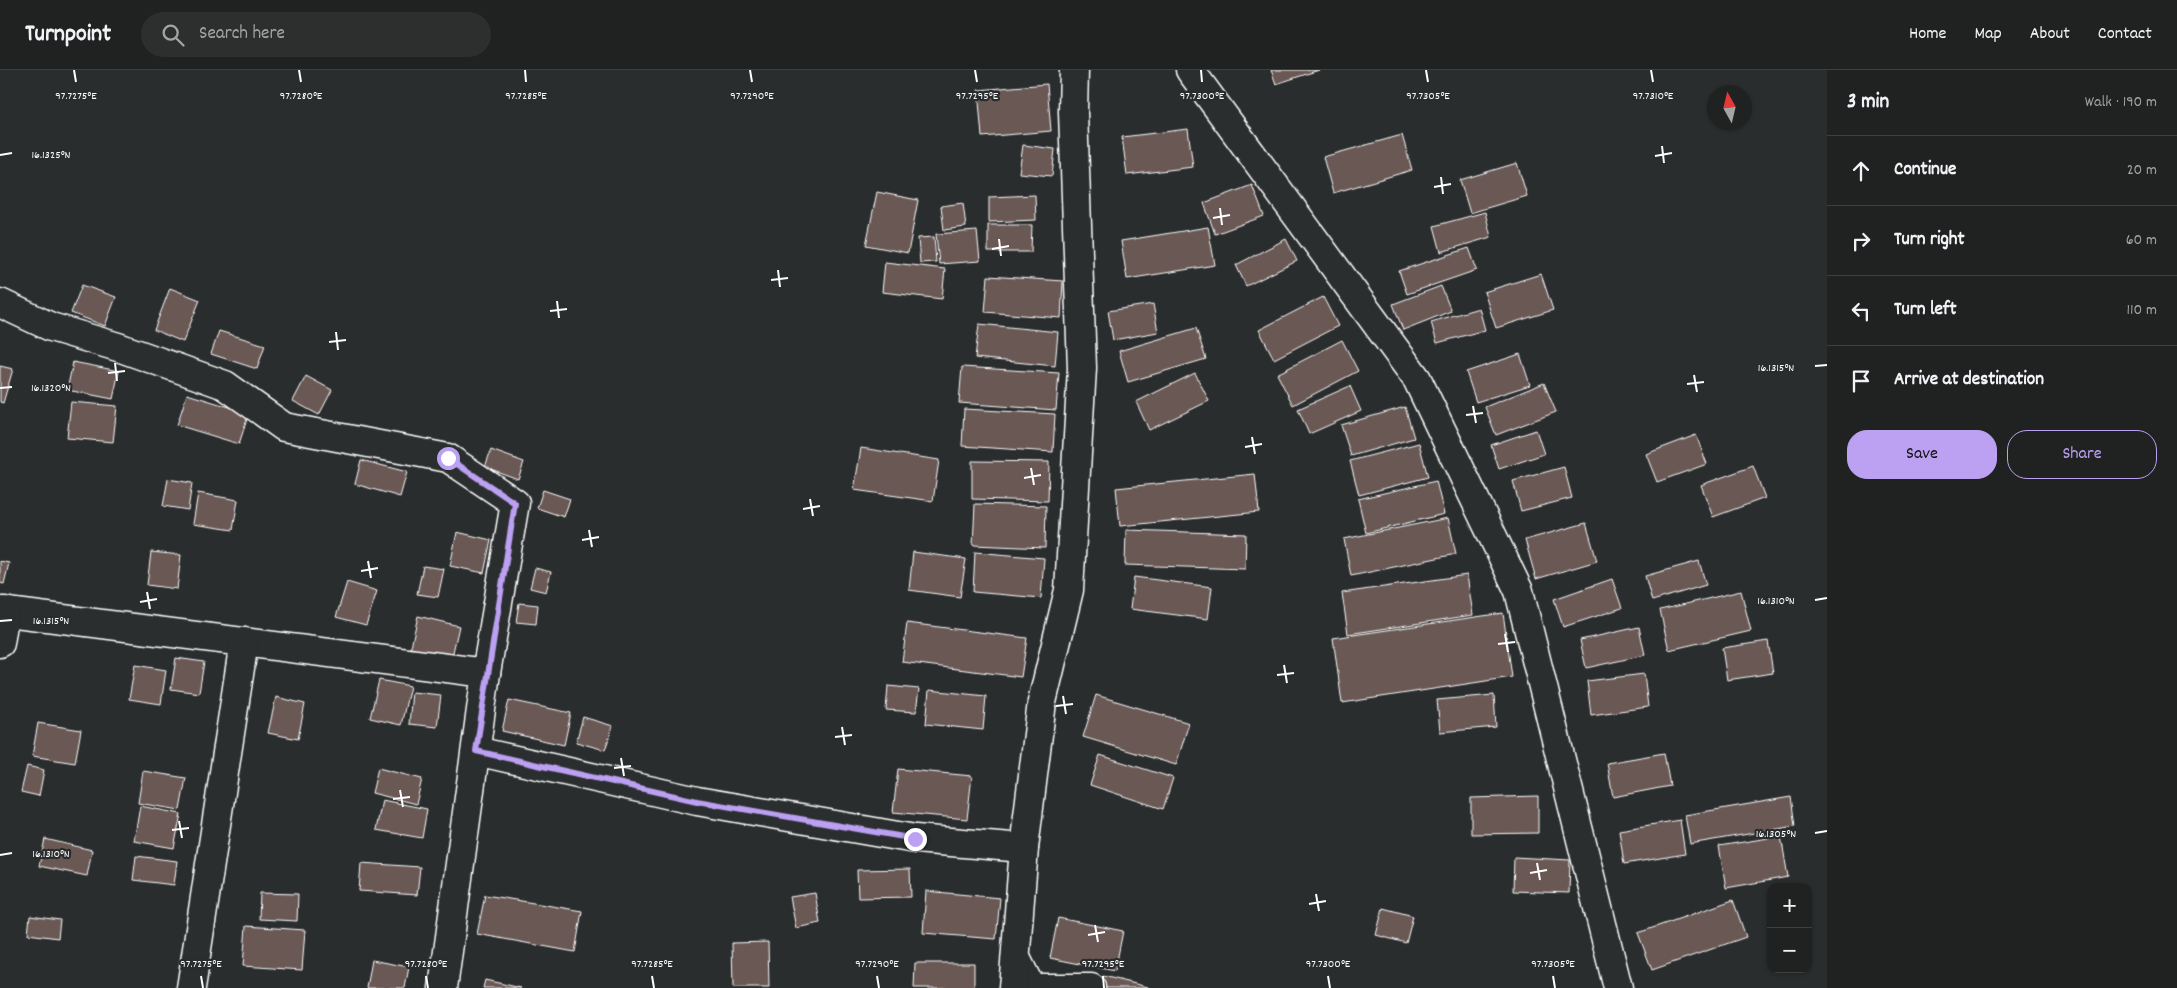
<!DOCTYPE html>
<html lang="en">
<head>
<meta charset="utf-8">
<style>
  :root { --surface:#202222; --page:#2d2f2f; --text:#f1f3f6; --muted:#a2a4a5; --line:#3d3f40; --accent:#bca0f2 }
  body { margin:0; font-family:Dekko,sans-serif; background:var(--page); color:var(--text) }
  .controls { position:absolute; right:15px; bottom:15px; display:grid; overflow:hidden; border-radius:10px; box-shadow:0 1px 4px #0004 }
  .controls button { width:45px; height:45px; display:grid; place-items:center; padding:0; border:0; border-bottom:1px solid var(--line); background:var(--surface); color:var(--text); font:25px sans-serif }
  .compass { position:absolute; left:1707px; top:15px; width:45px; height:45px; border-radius:50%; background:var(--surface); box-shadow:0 1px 4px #0004; rotate:352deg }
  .stop { position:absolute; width:15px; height:15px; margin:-11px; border:4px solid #bca0f2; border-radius:50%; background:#fff }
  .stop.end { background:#bca0f2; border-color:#fff; box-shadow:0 1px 5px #0008 }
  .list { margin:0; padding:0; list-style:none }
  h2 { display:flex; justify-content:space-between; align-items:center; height:65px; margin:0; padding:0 20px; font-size:21px }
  h2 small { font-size:16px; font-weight:400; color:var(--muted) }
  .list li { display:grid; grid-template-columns:32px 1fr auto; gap:15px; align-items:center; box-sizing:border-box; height:70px; padding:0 20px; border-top:1px solid var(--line) }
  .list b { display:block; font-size:19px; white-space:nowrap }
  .list em { font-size:16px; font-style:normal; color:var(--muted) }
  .actions { display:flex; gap:10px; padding:15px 20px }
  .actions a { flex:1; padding:11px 0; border:1px solid var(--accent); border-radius:20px; text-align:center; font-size:18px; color:var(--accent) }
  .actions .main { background:var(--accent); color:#111 }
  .icon { flex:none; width:28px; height:28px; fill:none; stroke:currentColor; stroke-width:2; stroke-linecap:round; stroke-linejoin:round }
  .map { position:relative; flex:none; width:1827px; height:918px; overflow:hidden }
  header { display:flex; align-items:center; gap:30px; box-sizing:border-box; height:70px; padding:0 25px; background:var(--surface); border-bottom:1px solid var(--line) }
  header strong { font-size:24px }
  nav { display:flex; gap:28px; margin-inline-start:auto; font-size:18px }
  .search { width:350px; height:45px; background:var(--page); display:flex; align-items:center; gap:12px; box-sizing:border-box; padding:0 18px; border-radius:28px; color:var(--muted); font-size:19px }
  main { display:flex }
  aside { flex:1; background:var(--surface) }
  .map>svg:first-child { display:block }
</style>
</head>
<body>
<header>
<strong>Turnpoint</strong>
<div class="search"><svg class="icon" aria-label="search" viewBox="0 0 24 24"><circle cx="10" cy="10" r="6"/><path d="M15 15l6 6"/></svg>Search here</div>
<nav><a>Home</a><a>Map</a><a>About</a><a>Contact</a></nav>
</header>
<main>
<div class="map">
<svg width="1827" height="918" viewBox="0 0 1827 918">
  <rect width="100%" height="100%" fill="#2a2d2e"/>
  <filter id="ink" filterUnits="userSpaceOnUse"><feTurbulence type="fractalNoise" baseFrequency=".02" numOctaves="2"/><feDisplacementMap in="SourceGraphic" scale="10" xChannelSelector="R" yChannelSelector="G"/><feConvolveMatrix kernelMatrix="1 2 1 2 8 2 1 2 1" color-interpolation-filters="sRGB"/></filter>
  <g filter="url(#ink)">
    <g fill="#6b5954" stroke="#fff">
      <polygon points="1271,0 1319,0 1276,14"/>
      <polygon points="1047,14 1051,61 982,67 978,20"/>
      <polygon points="1188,59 1193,97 1127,105 1122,67"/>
      <polygon points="1402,65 1412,100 1333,123 1323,87"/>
      <polygon points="1023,75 1055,79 1052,106 1019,103"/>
      <polygon points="1517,93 1527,126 1470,143 1460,110"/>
      <polygon points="1252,115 1264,146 1215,164 1204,133"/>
      <polygon points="877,122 918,130 908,183 866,175"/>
      <polygon points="1035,125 1036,150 989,152 989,127"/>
      <polygon points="963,133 966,157 944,160 941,136"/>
      <polygon points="1485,142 1491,167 1441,182 1434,156"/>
      <polygon points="988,155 1032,155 1031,182 988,182"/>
      <polygon points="1208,157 1215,195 1127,209 1121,171"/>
      <polygon points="977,161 980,191 939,194 936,164"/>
      <polygon points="934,167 936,192 920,193 918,168"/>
      <polygon points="1286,169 1297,191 1246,216 1236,195"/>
      <polygon points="1469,178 1477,200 1407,224 1399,201"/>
      <polygon points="885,192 945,199 942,229 882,222"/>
      <polygon points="1541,204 1553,240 1496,258 1484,222"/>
      <polygon points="988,206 1063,211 1061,248 985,242"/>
      <polygon points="82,215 116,227 105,256 71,243"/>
      <polygon points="1441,216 1451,241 1403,260 1393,234"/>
      <polygon points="170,218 200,230 183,272 154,260"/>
      <polygon points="1323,227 1338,256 1274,289 1259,260"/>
      <polygon points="1153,234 1158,262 1113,270 1108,241"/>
      <polygon points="1479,238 1485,260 1437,273 1431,252"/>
      <polygon points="979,254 1058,262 1055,296 975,288"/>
      <polygon points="1196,258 1206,289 1128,312 1119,281"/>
      <polygon points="219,261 265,275 257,299 211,284"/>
      <polygon points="1342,270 1358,301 1293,335 1277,304"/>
      <polygon points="1520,284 1530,315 1476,332 1466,302"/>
      <polygon points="73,292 119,301 113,329 67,320"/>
      <polygon points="0,296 13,299 3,333 0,332"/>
      <polygon points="962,297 1059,303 1056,340 959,333"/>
      <polygon points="1195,303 1209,331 1149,360 1136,332"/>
      <polygon points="306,306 332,320 319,345 293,331"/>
      <polygon points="1544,313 1556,342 1496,365 1485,337"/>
      <polygon points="1350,316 1361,341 1309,364 1298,339"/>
      <polygon points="187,324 249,343 239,374 177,355"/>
      <polygon points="71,332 117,336 113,372 67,368"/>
      <polygon points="1405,337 1414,368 1351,386 1341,355"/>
      <polygon points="964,339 1055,344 1053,382 962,376"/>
      <polygon points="1536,360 1544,384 1499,399 1491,375"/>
      <polygon points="1696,365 1707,394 1657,412 1646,384"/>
      <polygon points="1419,373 1428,407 1359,425 1350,391"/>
      <polygon points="861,378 939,390 933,431 854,420"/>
      <polygon points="491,380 524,392 518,409 485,397"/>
      <polygon points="361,390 407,402 400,427 355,414"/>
      <polygon points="972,391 1049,392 1048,431 972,429"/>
      <polygon points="1753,396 1765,428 1713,447 1701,415"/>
      <polygon points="1564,397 1572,428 1521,441 1513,411"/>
      <polygon points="1255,404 1259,442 1120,456 1116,418"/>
      <polygon points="168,409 192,413 188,440 163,436"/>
      <polygon points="1436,411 1444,444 1366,463 1358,429"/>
      <polygon points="543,420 570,429 564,447 537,438"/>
      <polygon points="198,423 238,430 233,460 193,454"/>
      <polygon points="975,434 1046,436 1045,478 973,475"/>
      <polygon points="1448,448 1456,484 1351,506 1344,469"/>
      <polygon points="1586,453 1597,491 1536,509 1525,470"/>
      <polygon points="1126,460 1246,464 1245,499 1125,495"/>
      <polygon points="457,462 491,470 484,503 450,496"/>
      <polygon points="151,482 181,485 177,519 147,515"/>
      <polygon points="913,482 966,489 960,527 909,520"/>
      <polygon points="975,482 1044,488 1041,528 973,522"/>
      <polygon points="0,491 9,493 4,514 0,513"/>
      <polygon points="1699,491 1706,515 1652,531 1645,506"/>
      <polygon points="423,496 444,499 438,527 417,524"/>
      <polygon points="535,498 551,502 546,522 530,518"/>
      <polygon points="1467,505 1473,545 1348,564 1342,523"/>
      <polygon points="1134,507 1212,517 1208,549 1130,539"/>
      <polygon points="1612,509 1622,538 1563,557 1554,529"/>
      <polygon points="347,512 377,521 366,555 336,547"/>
      <polygon points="1741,521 1751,561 1669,580 1660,540"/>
      <polygon points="519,533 538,535 536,554 516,552"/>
      <polygon points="1503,543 1512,607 1342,633 1333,568"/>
      <polygon points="418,546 459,556 451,591 410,581"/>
      <polygon points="907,553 1027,568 1021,607 902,592"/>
      <polygon points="1639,557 1645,585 1586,598 1580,570"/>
      <polygon points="1768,571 1773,603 1727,610 1722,578"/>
      <polygon points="176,588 204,592 199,623 171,619"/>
      <polygon points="135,595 166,600 161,634 129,629"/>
      <polygon points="1644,604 1648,637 1591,645 1587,611"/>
      <polygon points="379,610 410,616 401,655 370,648"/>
      <polygon points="888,616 919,619 916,642 886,640"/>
      <polygon points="929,620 986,626 983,660 926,654"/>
      <polygon points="412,622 441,625 437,657 409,654"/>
      <polygon points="1096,625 1189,653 1176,695 1083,667"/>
      <polygon points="1494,625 1496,657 1440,662 1437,630"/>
      <polygon points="276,627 305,634 298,669 268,663"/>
      <polygon points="509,630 571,643 564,675 502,661"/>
      <polygon points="583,647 613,656 605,680 576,672"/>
      <polygon points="38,653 81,660 75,693 32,686"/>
      <polygon points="1664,683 1670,716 1613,727 1607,693"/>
      <polygon points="1100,685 1173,708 1163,739 1090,715"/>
      <polygon points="27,696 44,700 39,726 21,722"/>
      <polygon points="378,698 422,709 416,734 372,723"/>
      <polygon points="898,699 972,706 967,749 893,742"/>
      <polygon points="143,701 186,708 180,740 138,733"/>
      <polygon points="1538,726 1538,763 1471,764 1471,728"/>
      <polygon points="1791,727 1795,756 1690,774 1685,745"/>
      <polygon points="382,730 427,739 422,768 376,760"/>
      <polygon points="140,736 181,744 174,778 134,771"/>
      <polygon points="1680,750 1685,784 1624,794 1619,760"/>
      <polygon points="1781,766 1788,807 1726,818 1719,776"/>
      <polygon points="45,769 92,780 87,806 39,796"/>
      <polygon points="136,786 177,791 174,815 133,810"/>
      <polygon points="1514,787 1570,790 1569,823 1513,821"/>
      <polygon points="361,793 420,797 417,825 359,821"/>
      <polygon points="910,799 911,827 858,828 857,800"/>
      <polygon points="926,821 1000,828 996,869 923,863"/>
      <polygon points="260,823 298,824 297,851 259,849"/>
      <polygon points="815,823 820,853 796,858 790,827"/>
      <polygon points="485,825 582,841 575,882 477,864"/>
      <polygon points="1733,830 1746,867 1652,900 1638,863"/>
      <polygon points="1383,838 1413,846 1406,873 1376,865"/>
      <polygon points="30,846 60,850 58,868 28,864"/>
      <polygon points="1058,848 1123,861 1115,901 1050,888"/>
      <polygon points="246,856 305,860 302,900 243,896"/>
      <polygon points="768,872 769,918 733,918 732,873"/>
      <polygon points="372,890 409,897 405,918 367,918"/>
      <polygon points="915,893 974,893 974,918 914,918"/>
      <polygon points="1103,906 1148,917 1148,918 1099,918"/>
      <polygon points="485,910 521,918 483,918"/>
    </g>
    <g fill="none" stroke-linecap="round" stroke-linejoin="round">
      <defs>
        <g id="minor">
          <polyline points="0,233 51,257 118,277 225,315 284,357 448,388 515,433 486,603"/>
          <polyline points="0,541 486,603 443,918"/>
          <polyline points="0,573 5,541"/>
          <polyline points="476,681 697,731 915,769 1024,778"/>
          <polyline points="1016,888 1031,918 1091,918"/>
          <polyline points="191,918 244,572"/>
        </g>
        <g id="tertiary">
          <polyline points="1190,0 1417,309 1519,521 1618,918"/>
          <polyline points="1013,918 1024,778 1042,632 1069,520 1082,298 1073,42 1074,0"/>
        </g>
      </defs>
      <use href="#minor" stroke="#fff" stroke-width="31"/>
      <use href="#tertiary" stroke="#fff" stroke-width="31"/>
      <use href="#minor" stroke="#2a2d2e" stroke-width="28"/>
      <use href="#tertiary" stroke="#2a2d2e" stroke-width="28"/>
    </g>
  </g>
  <g fill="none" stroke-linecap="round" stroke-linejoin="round" filter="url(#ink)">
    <polyline stroke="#bca0f2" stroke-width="6" points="448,388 515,433 476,681 697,731 915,769"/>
  </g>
  <path fill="none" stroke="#fff" stroke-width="2" d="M74 0 76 12M299 0 301 12M525 0 526 12M750 0 752 12M975 0 977 12M1201 0 1202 12M1426 0 1428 12M1651 0 1653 12M1662 76 1664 93M0 85 12 83M1655 86 1672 83M1441 107 1443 124M1434 117 1451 114M1220 138 1222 155M1213 148 1230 145M999 169 1001 186M992 179 1009 176M778 200 780 217M771 210 788 208M557 231 559 248M550 241 567 239M336 262 338 280M329 272 346 270M115 293 117 311M1815 296 1827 295M108 303 125 301M1694 305 1697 322M1687 314 1704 312M0 318 12 317M1473 336 1476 353M1466 345 1483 343M1252 367 1255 384M1245 377 1262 374M1031 398 1034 415M1024 408 1041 405M810 429 813 446M803 439 820 436M589 460 592 477M582 470 599 467M368 491 371 508M361 501 378 498M147 522 150 539M1815 530 1827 528M140 532 157 529M0 551 12 550M1505 564 1508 582M1498 574 1515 572M1284 595 1287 613M1277 605 1294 603M1063 626 1066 644M1056 636 1073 634M842 657 845 675M835 667 852 665M621 688 624 706M614 698 631 696M400 720 403 737M393 729 410 727M179 751 182 768M172 760 189 758M1815 763 1827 761M0 785 12 783M1537 793 1540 810M1530 803 1547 800M1316 824 1319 841M1309 834 1326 831M1095 855 1098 872M1088 865 1105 862M201 906 203 918M426 906 428 918M652 906 654 918M877 906 879 918M1103 906 1104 918M1328 906 1330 918M1553 906 1555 918"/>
  <g font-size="12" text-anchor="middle" fill="#fff" stroke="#2a2d2e" stroke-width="4.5" stroke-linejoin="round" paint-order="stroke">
    <text x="76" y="29">97.7275°E</text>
    <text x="301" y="29">97.7280°E</text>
    <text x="526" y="29">97.7285°E</text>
    <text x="752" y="29">97.7290°E</text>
    <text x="977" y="29">97.7295°E</text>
    <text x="1202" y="29">97.7300°E</text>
    <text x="1428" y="29">97.7305°E</text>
    <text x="1653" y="29">97.7310°E</text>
    <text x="51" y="88">16.1325°N</text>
    <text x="1776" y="301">16.1315°N</text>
    <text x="51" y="321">16.1320°N</text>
    <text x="1776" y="534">16.1310°N</text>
    <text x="51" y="554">16.1315°N</text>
    <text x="1776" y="767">16.1305°N</text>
    <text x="51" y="787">16.1310°N</text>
    <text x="201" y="897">97.7275°E</text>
    <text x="426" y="897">97.7280°E</text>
    <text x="652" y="897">97.7285°E</text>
    <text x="877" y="897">97.7290°E</text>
    <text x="1103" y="897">97.7295°E</text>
    <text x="1328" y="897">97.7300°E</text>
    <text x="1553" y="897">97.7305°E</text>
  </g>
</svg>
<div class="controls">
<button>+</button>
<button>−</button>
</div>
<svg class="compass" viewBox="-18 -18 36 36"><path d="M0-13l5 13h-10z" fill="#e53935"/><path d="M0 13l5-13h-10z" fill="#a2a4a5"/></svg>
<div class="stop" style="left:448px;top:388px"></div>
<div class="stop end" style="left:915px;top:769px"></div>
</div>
<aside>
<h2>3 min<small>Walk · 190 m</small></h2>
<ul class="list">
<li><svg class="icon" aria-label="ahead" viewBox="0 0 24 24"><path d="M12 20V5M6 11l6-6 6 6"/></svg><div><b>Continue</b></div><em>20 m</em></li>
<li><svg class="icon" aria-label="right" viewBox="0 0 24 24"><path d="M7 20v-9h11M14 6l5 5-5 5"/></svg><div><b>Turn right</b></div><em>60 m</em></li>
<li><svg class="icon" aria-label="left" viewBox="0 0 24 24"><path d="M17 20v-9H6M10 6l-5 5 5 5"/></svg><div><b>Turn left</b></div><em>110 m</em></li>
<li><svg class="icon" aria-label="arrive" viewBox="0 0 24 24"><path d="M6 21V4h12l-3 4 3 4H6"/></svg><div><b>Arrive at destination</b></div></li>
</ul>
<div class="actions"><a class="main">Save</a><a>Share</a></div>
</aside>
</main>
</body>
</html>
